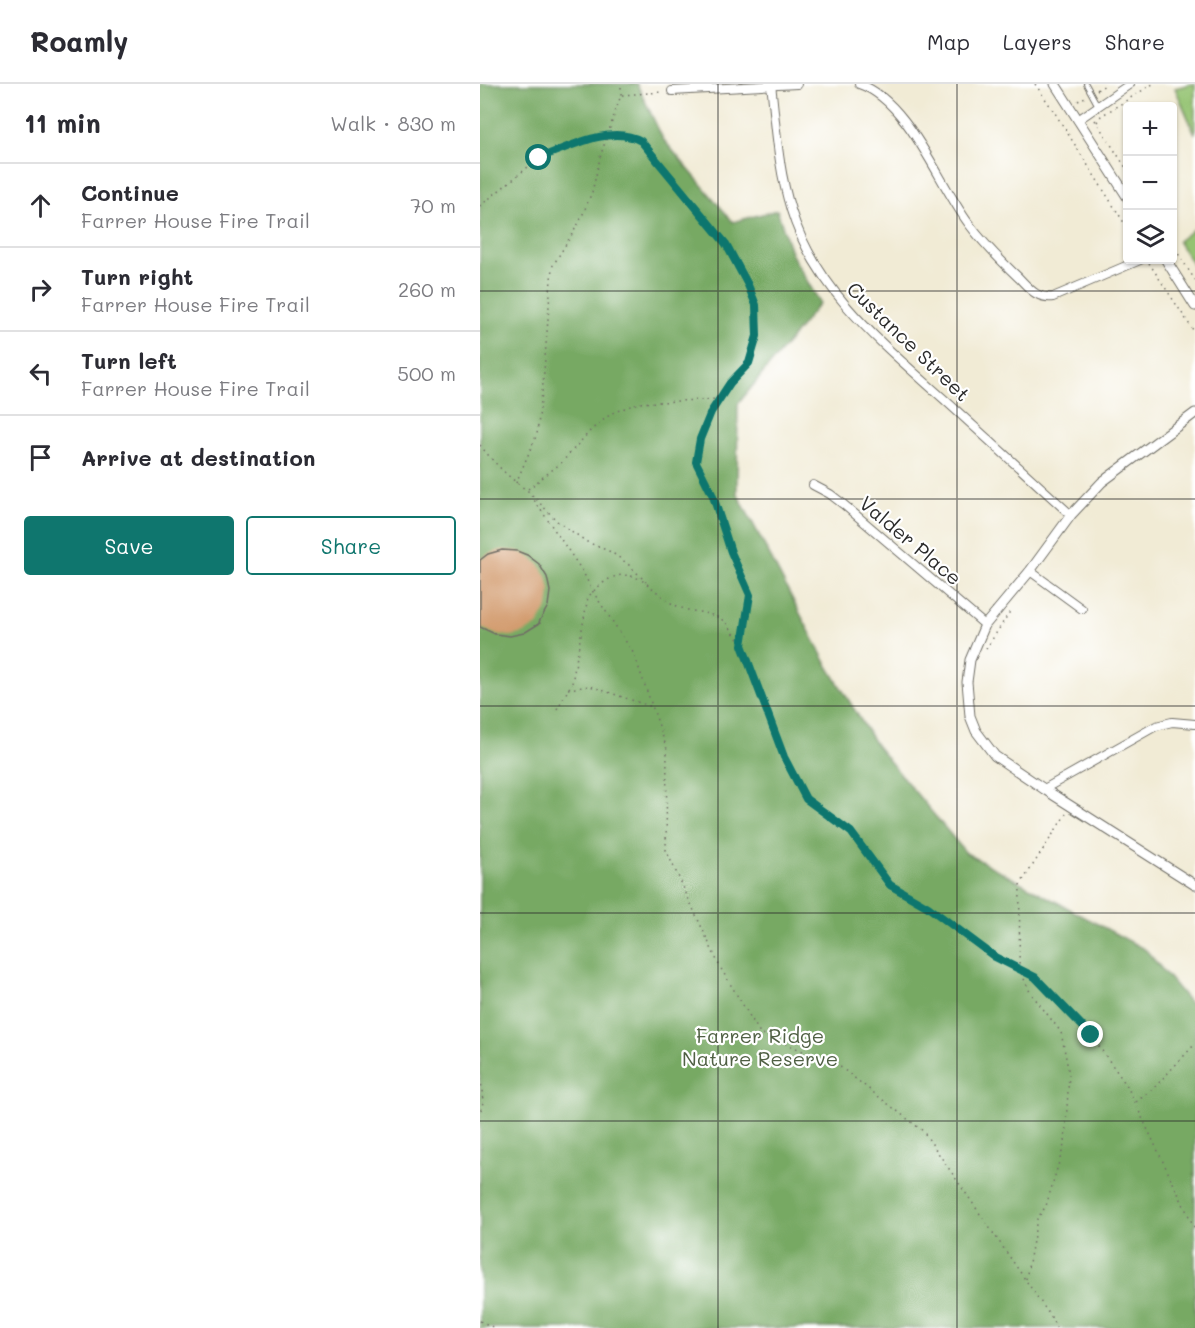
<!DOCTYPE html>
<html lang="en">
<head>
<meta charset="utf-8">
<style>
  :root { --surface:#fff; --page:#f7f7f7; --text:#2b2b33; --muted:#7c7c81; --line:#e1e1e2; --accent:#0f766e }
  body { margin:0; font-family:Mali,sans-serif; background:var(--page); color:var(--text) }
  .controls { position:absolute; right:18px; top:18px; display:grid; overflow:hidden; border-radius:6px; box-shadow:0 2px 4px #0004 }
  .controls button { width:54px; height:54px; display:grid; place-items:center; padding:0; border:0; border-bottom:2px solid var(--line); background:var(--surface); color:var(--text); font:30px sans-serif }
  .stop { position:absolute; width:18px; height:18px; margin:-14px; border:4px solid #0f766e; border-radius:50%; background:#fff }
  .stop.end { background:#0f766e; border-color:#fff; box-shadow:0 2px 6px #0008 }
  .list { margin:0; padding:0; list-style:none }
  h2 { display:flex; justify-content:space-between; align-items:center; height:78px; margin:0; padding:0 24px; font-size:26px }
  h2 small { font-size:20px; font-weight:400; color:var(--muted) }
  .list li { display:grid; grid-template-columns:39px 1fr auto; gap:18px; align-items:center; box-sizing:border-box; height:84px; padding:0 24px; border-top:2px solid var(--line) }
  .list b { display:block; font-size:22px; white-space:nowrap }
  .list p { margin:0; font-size:20px; white-space:nowrap; color:var(--muted) }
  .list em { font-size:20px; font-style:normal; color:var(--muted) }
  .actions { display:flex; gap:12px; padding:18px 24px }
  .actions a { flex:1; padding:14px 0; border:2px solid var(--accent); border-radius:6px; text-align:center; font-size:21px; color:var(--accent) }
  .actions .main { background:var(--accent); color:#fff }
  .icon { flex:none; width:33px; height:33px; fill:none; stroke:currentColor; stroke-width:2; stroke-linecap:round; stroke-linejoin:round }
  .map { position:relative; flex:none; width:715px; height:1244px; overflow:hidden }
  header { display:flex; align-items:center; gap:36px; box-sizing:border-box; height:84px; padding:0 30px; background:var(--surface); border-bottom:2px solid var(--line) }
  header strong { font-size:28px }
  nav { display:flex; gap:33px; margin-inline-start:auto; font-size:21px }
  main { display:flex }
  aside { flex:1; background:var(--surface) }
  .map>svg:first-child { display:block }
</style>
</head>
<body>
<header>
<strong>Roamly</strong>
<nav><a>Map</a><a>Layers</a><a>Share</a></nav>
</header>
<main>
<aside>
<h2>11 min<small>Walk · 830 m</small></h2>
<ul class="list">
<li><svg class="icon" aria-label="ahead" viewBox="0 0 24 24"><path d="M12 20V5M6 11l6-6 6 6"/></svg><div><b>Continue</b><p>Farrer House Fire Trail</p></div><em>70 m</em></li>
<li><svg class="icon" aria-label="right" viewBox="0 0 24 24"><path d="M7 20v-9h11M14 6l5 5-5 5"/></svg><div><b>Turn right</b><p>Farrer House Fire Trail</p></div><em>260 m</em></li>
<li><svg class="icon" aria-label="left" viewBox="0 0 24 24"><path d="M17 20v-9H6M10 6l-5 5 5 5"/></svg><div><b>Turn left</b><p>Farrer House Fire Trail</p></div><em>500 m</em></li>
<li><svg class="icon" aria-label="arrive" viewBox="0 0 24 24"><path d="M6 21V4h12l-3 4 3 4H6"/></svg><div><b>Arrive at destination</b></div></li>
</ul>
<div class="actions"><a class="main">Save</a><a>Share</a></div>
</aside>
<div class="map">
<svg width="715" height="1244" viewBox="0 0 715 1244">
  <rect width="100%" height="100%" fill="#fff"/>
  <filter id="ink" filterUnits="userSpaceOnUse"><feTurbulence type="fractalNoise" baseFrequency=".0167" numOctaves="2"/><feDisplacementMap in="SourceGraphic" scale="12" xChannelSelector="R" yChannelSelector="G"/><feConvolveMatrix kernelMatrix="1 2 1 2 8 2 1 2 1" color-interpolation-filters="sRGB"/></filter>
  <filter id="wash" filterUnits="userSpaceOnUse"><feTurbulence type="fractalNoise" baseFrequency=".008" numOctaves="4" result="noise"/><feDisplacementMap in="SourceGraphic" scale="24" xChannelSelector="R" yChannelSelector="G"/><feGaussianBlur stdDeviation="1.35" result="paint"/><feColorMatrix in="noise" values="0 0 0 0 0 0 0 0 0 0 0 0 0 0 0 0 0 1.4 0 .05"/><feComposite in="paint" operator="in"/></filter>
  <g filter="url(#wash)">
    <rect width="100%" height="100%" fill="#f1ebd5"/>
    <g fill="#94c372" stroke="#60774e" stroke-width="1.5">
      <polygon points="711,0 715,0 715,50 695,4"/>
      <polygon points="715,144 715,184 698,157"/>
    </g>
    <polygon fill="#77a964" stroke="#516a48" stroke-width="1.5" points="0,0 157,0 183,55 253,138 297,126 312,171 340,219 258,320 257,409 346,579 396,661 486,769 666,866 715,925 715,1244 0,1244"/>
    <g id="blocks">
      <polygon fill="#d39c70" points="22,466 37,467 47,471 59,480 67,493 70,507 68,522 59,538 60,539 44,549 30,552 15,550 0,543 0,476 8,470"/>
    </g>
  </g>
  <g filter="url(#ink)">
    <use href="#blocks" fill-opacity="0" stroke="#706e66" stroke-width="1.5"/>
    <g fill="none" stroke-linecap="round" stroke-linejoin="round">
      <defs>
        <polyline id="service" points="606,0 618,22"/>
        <g id="minor">
          <path d="M291 0C296 42 298 85 311 126 336 208 405 262 466 317 508 355 549 393 591 431"/>
          <path d="M379 0C429 17 458 99 489 140 503 159 521 177 539 194 550 205 557 215 573 213L660 176"/>
          <polyline points="192,7 317,0"/>
          <polyline points="598,36 650,0"/>
          <polyline points="333,401 350,410 363,420 505,541"/>
          <polyline points="550,487 602,525"/>
          <polyline points="564,705 676,642 692,638 715,640"/>
        </g>
        <g id="tertiary">
          <polyline points="575,0 648,114"/>
          <polyline points="686,176 715,222"/>
          <polyline points="715,329 622,398 591,431 550,487 505,541 490,576 487,598 490,632 496,647 515,672 564,705 715,801"/>
        </g>
      </defs>
      <use href="#service" stroke="#706e66" stroke-width="6"/>
      <use href="#minor" stroke="#706e66" stroke-width="10"/>
      <use href="#tertiary" stroke="#706e66" stroke-width="11"/>
      <g stroke="#706e66" stroke-width="1.5" stroke-dasharray="1.5 4.5" stroke-linecap="butt">
        <polyline points="555,0 573,26 648,145"/>
        <polyline points="617,6 627,0"/>
        <polyline points="142,11 182,8"/>
        <polyline points="598,17 605,13"/>
        <polyline points="615,36 648,87"/>
        <polyline points="617,38 621,32 673,0"/>
        <polyline points="0,122 59,74 129,51 151,51 161,57 246,160 268,201 276,221 277,252 269,279 251,299 231,328 220,355 216,378 233,412 251,468 270,511 262,561 304,673 326,715 371,748 410,801 448,823 515,873 555,893 611,951 647,1002 715,1145"/>
        <polyline points="692,160 715,196"/>
        <polyline points="669,179 715,249"/>
        <path d="M0 361C14 379 29 394 48 407L103 488 113 508 154 570 187 665 186 766 240 883 280 949 359 982 443 1047 571 1233 576 1244"/>
        <polyline points="36,399 57,350 63,300 72,183 100,137 112,108 121,70 141,11 141,0"/>
        <polyline points="48,405 81,379 111,346 132,329 158,319 240,315"/>
        <polyline points="52,411 77,437 107,458 131,468 148,480 166,498"/>
        <polyline points="506,565 531,526"/>
        <polyline points="88,605 110,602 172,623"/>
        <path d="M77 625 92 599 108 513C128 491 146 482 171 503 179 509 187 518 197 522 211 529 228 527 241 535 250 541 255 552 261 560"/>
        <polyline points="0,983 3,1018 0,1030"/>
        <polyline points="656,1018 674,1004 715,960"/>
        <polyline points="546,1195 557,1135 566,1122 585,1058 589,990 581,948 550,908 539,884 540,801 586,730"/>
        <polyline points="0,1237 15,1244"/>
      </g>
      <use href="#service" stroke="#fff" stroke-width="4"/>
      <use href="#minor" stroke="#fff" stroke-width="8"/>
      <use href="#tertiary" stroke="#fff" stroke-width="9"/>
    </g>
  </g>
  <g fill="none" stroke-linecap="round" stroke-linejoin="round" filter="url(#ink)">
    <path stroke="#0f766e" stroke-width="8" d="M59 74C89 63 131 40 161 57L246 160 268 201 276 221 277 252 269 279 250 299 231 328 220 355 216 378 233 412 251 468 270 511 262 561 304 673 326 715 371 748 410 801 448 823 515 873 555 893 611 951"/>
  </g>
  <path fill="none" stroke="#2b2b2b" stroke-width="1.5" stroke-opacity="0.55" d="M238 0V1244M477 0V1244M0 207H715M0 415H715M0 622H715M0 829H715M0 1037H715"/>
  <g text-anchor="middle" dominant-baseline="central" stroke-width="4.5" stroke-linejoin="round" paint-order="stroke">
    <g font-size="20" fill="#2b2b2b" stroke="#fff">
      <text transform="translate(429 257) rotate(44)">Custance Street</text>
      <text transform="translate(431 456) rotate(40)">Valder Place</text>
    </g>
    <g font-size="20" fill="#506044" stroke="#fff">
      <text x="280" y="951">Farrer Ridge<tspan x="280" dy="23">Nature Reserve</tspan></text>
    </g>
  </g>
</svg>
<div class="controls">
<button>+</button>
<button>−</button>
<button><svg class="icon" aria-label="layers" viewBox="0 0 24 24"><path d="M12 4l9 5-9 5-9-5zM3 14l9 5 9-5"/></svg></button>
</div>
<div class="stop" style="left:59px;top:74px"></div>
<div class="stop end" style="left:611px;top:951px"></div>
</div>
</main>
</body>
</html>
